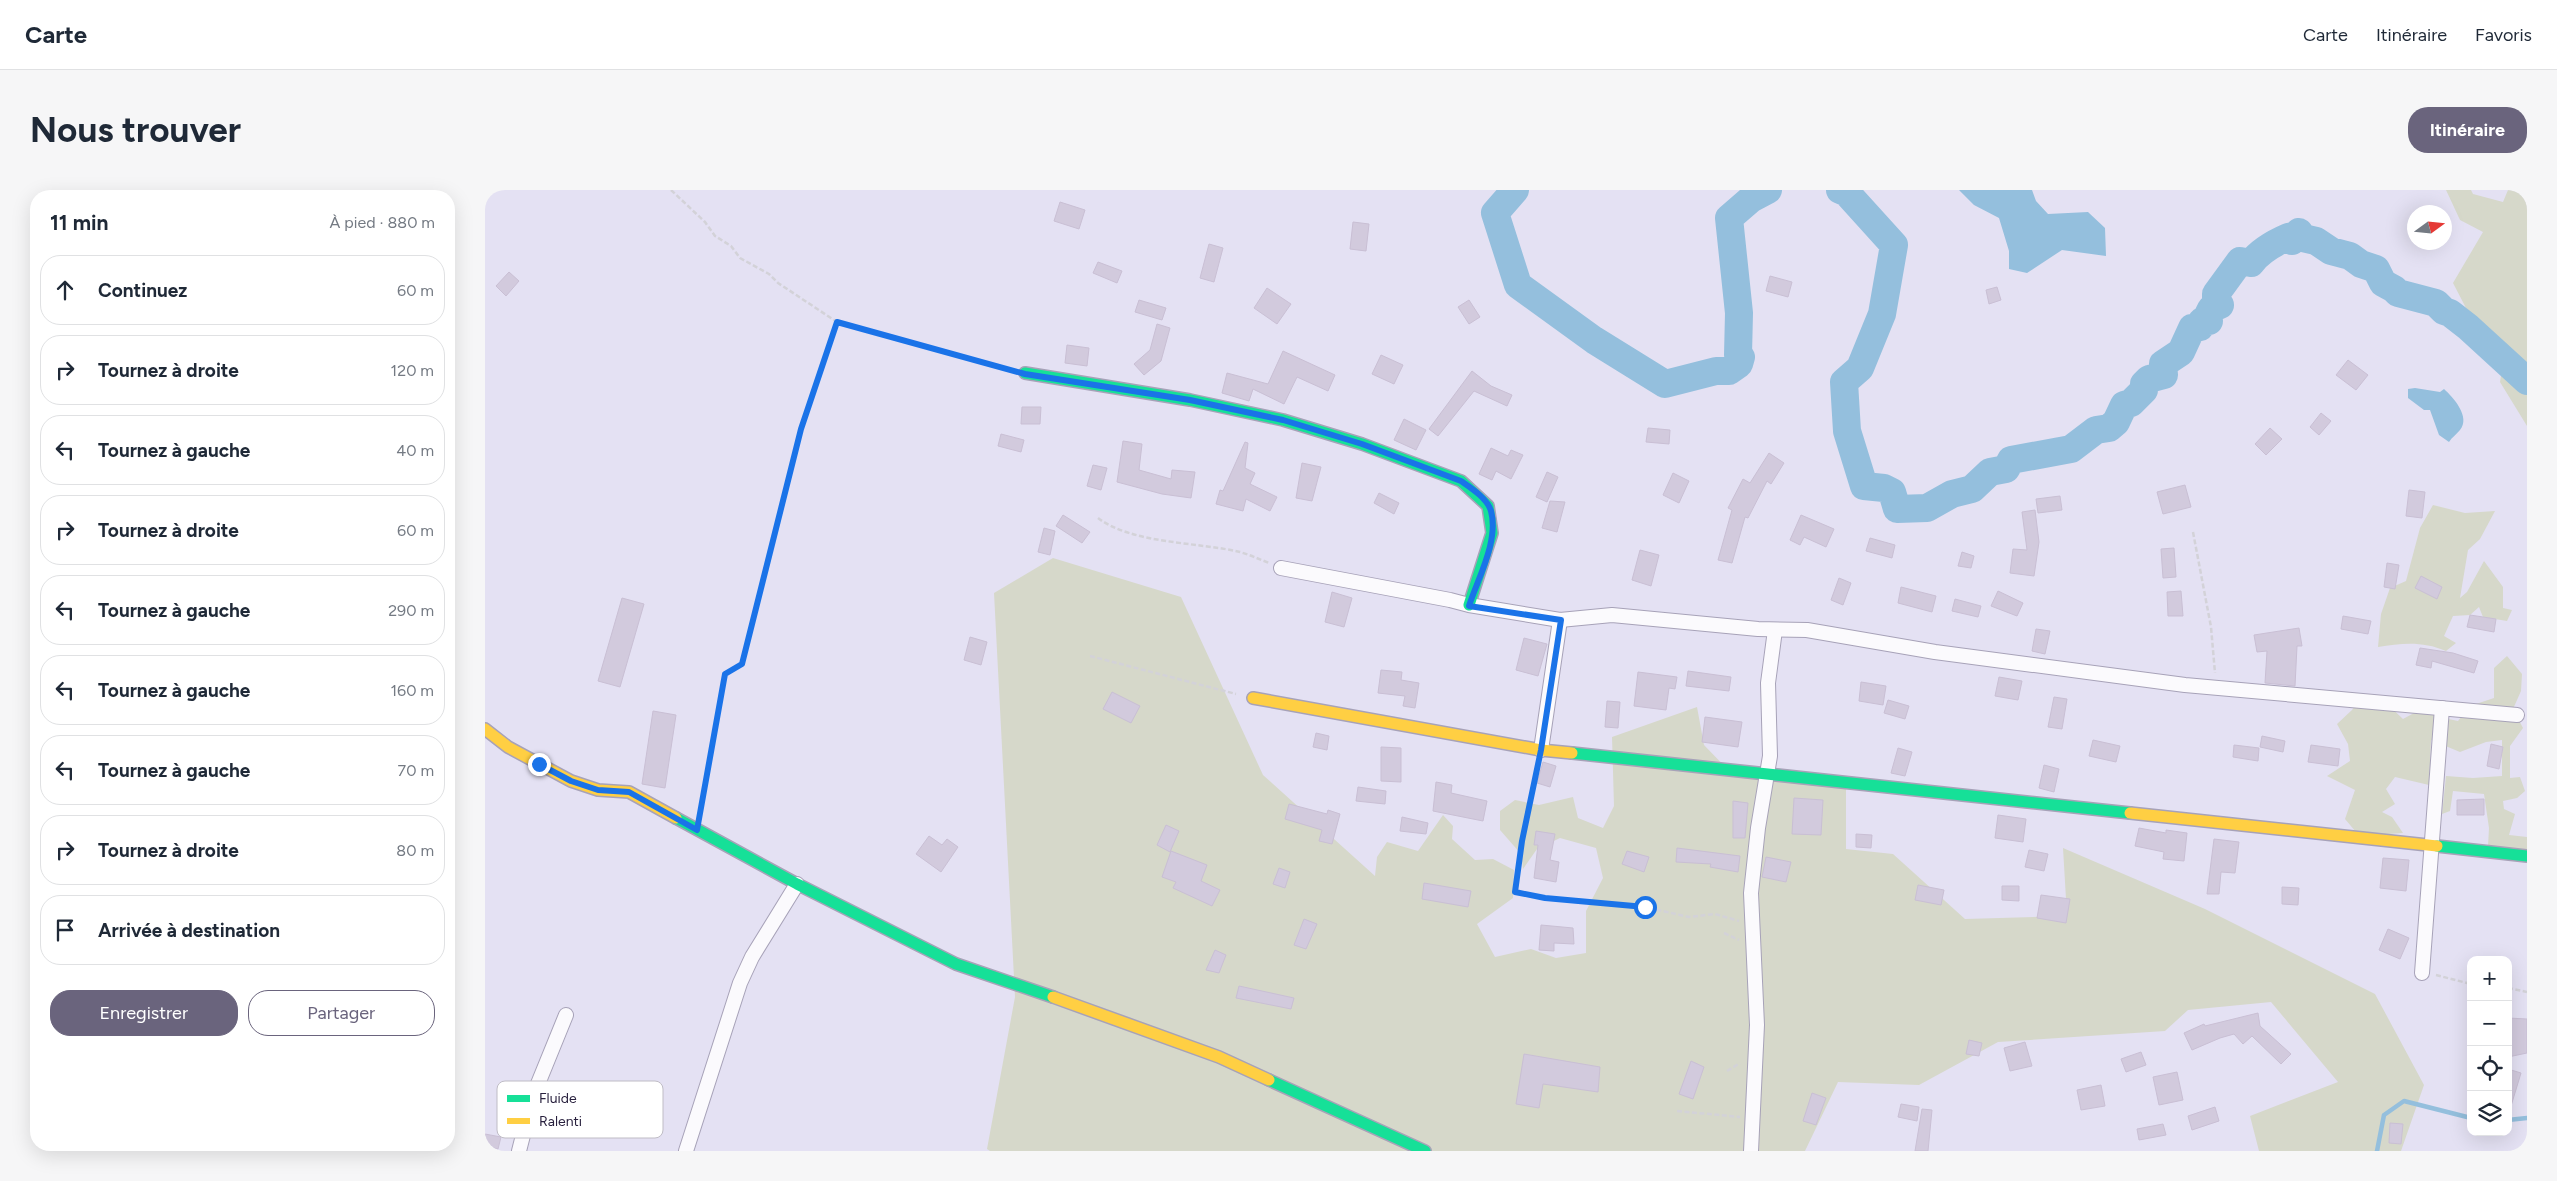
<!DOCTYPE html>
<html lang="fr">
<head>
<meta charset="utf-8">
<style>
  :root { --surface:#fff; --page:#f6f6f7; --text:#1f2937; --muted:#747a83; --line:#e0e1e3; --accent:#6a647d }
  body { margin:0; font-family:Figtree,sans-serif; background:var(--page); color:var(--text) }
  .controls { position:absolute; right:15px; bottom:15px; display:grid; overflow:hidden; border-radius:10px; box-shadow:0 5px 20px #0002 }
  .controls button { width:45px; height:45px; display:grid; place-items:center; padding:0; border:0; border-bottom:1px solid var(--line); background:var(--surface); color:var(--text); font:25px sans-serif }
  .compass { position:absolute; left:1922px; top:15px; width:45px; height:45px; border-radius:50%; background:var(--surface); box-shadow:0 5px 20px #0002; rotate:75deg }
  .stop { position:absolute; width:15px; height:15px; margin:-11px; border:4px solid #1a73e8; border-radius:50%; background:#fff }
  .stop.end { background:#1a73e8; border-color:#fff; box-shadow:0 1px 5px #0008 }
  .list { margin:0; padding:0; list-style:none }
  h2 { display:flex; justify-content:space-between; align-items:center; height:65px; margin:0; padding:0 20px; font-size:21px }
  h2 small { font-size:16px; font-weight:400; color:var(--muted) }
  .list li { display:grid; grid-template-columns:32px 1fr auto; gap:15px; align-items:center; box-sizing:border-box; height:70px; margin:0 10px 10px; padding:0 10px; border:1px solid var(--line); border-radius:20px }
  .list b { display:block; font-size:19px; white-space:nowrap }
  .list em { font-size:16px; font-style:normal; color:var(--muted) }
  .actions { display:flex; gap:10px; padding:15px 20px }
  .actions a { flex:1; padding:11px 0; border:1px solid var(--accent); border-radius:20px; text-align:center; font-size:18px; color:var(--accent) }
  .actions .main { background:var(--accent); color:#fff }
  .icon { flex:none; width:28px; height:28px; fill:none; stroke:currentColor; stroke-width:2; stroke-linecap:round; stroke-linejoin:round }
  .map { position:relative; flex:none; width:2042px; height:961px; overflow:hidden; border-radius:20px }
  header { display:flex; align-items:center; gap:30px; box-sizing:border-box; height:70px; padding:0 25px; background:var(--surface); border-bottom:1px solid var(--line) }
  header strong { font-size:24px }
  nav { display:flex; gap:28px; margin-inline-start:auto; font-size:18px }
  .intro { display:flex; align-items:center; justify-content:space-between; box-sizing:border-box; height:120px; padding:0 30px }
  h1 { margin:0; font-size:35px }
  .button { padding:12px 22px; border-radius:20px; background:var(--accent); color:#fff; font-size:18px; font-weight:700 }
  main { display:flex; gap:30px; padding:0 30px }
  aside { flex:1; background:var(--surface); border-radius:20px; box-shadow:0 5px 20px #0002 }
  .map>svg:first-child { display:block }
</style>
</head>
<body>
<header>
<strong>Carte</strong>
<nav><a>Carte</a><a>Itinéraire</a><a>Favoris</a></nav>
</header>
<div class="intro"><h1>Nous trouver</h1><a class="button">Itinéraire</a></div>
<main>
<aside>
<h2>11 min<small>À pied · 880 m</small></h2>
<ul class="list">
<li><svg class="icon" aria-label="ahead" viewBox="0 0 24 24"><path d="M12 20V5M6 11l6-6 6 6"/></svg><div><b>Continuez</b></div><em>60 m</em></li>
<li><svg class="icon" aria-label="right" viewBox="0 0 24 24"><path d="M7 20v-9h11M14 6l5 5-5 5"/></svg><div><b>Tournez à droite</b></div><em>120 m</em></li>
<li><svg class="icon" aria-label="left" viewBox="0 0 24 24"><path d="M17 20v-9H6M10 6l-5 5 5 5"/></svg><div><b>Tournez à gauche</b></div><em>40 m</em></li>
<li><svg class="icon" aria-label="right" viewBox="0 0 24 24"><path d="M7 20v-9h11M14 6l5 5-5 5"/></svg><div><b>Tournez à droite</b></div><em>60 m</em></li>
<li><svg class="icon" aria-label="left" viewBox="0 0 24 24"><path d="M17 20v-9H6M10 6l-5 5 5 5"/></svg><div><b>Tournez à gauche</b></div><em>290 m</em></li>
<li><svg class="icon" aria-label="left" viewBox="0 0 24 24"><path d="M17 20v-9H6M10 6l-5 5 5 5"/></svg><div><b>Tournez à gauche</b></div><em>160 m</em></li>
<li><svg class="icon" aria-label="left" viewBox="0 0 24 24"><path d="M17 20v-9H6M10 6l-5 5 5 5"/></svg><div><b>Tournez à gauche</b></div><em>70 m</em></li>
<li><svg class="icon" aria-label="right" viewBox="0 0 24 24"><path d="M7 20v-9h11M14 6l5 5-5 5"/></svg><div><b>Tournez à droite</b></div><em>80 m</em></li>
<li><svg class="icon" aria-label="arrive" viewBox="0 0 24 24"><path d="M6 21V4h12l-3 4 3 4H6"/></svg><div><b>Arrivée à destination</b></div></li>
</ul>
<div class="actions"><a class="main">Enregistrer</a><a>Partager</a></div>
</aside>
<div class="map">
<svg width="2042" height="961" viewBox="0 0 2042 961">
  <rect width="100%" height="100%" fill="#e4e1f3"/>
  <g fill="#d6d8ca">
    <polygon points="1961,0 1986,0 1988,4 2018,12 2023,0 2042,0 2042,236 2015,192 2021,155 1981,118 1968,93 1998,42 1975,30"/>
    <path d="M1948 315 1980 323 2010 321 1995 349 1983 360 1975 408 1982 402 1999 371 2018 397V418L2027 420 2022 431 1998 427 1994 417 1985 425 1968 426 1959 446 1971 453 1961 461C1938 451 1917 453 1893 457L1896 424 1905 398 1921 391 1935 338Z"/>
    <polygon points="568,368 696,407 778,585 890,686 892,667 902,652 933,661 958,625 968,636 967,649 990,670 1008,669 1029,680 1028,708 992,734 1010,767 1046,759 1071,768 1101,763 1101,721 1118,688 1111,658 1075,648 1052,659 1038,679 1036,664 1015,640 1015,621 1030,610 1054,615 1088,607 1093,628 1118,638 1129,616 1127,547 1212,517 1219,555 1249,586 1361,599 1361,659 1408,664 1480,729 1582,726 1578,658 1720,719 1890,804 1939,895 1916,961 1774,961 1765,926 1853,892 1786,812 1703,820 1680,841 1513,852 1434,895 1353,892 1320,961 505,961 502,959 530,807 509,403"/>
    <polygon points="2022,466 2037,484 2036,501 2028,519 2038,538 2025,556 2025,588 2035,587 2040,601 2032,608 2018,611 2019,619 2030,624 2024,645 2042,647 2042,661 2003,656 2004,638 1999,604 1968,601 1965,621 1957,624 1961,586 1988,588 2017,586 2017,550 2001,552 1975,562 1946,550 1944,595 1910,587 1901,599 1910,614 1897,622 1907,627 1918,643 1889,645 1871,642 1860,629 1870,600 1842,586 1865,571 1863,554 1852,534 1867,520 1877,506 1896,508 1918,529 1951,511 1949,526 1973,531 1985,516 2009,508 2009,478"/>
  </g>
  <g fill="#94bfdd">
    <polygon points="1474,0 1547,0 1551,11 1563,24 1603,22 1620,38 1621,66 1577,60 1542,83 1524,79 1524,61 1514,28 1489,15"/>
    <path d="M1930 198 1955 202 1959 199C1968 207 1986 227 1975 240 1972 244 1967 247 1964 252L1954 245 1945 220H1939L1923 208V199Z"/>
  </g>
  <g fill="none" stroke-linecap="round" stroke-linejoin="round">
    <g stroke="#94bfdd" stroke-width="4.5">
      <polyline points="2023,930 2042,928"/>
      <polyline points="1892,961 1899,925 1919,911 1986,928"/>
    </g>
    <g stroke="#94bfdd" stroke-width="28">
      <polyline points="1030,0 1010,23 1033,95 1109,150 1180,194 1231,181 1244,181 1254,174 1256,167 1253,165 1254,123 1244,28 1266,9 1283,0"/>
      <path d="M1355 0 1362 3 1409 55 1397 124 1375 178 1359 192 1362 241 1379 296 1399 298 1407 302 1412 319 1442 318 1467 304 1487 299 1505 282 1521 279 1526 270 1586 259 1611 240 1624 238 1631 232 1639 215 1646 213 1659 200V194L1664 189 1679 185 1678 174 1696 162 1707 138 1715 137 1717 131H1724L1723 125 1726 119 1735 115 1731 109V104L1755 71 1766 73C1775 61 1789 53 1803 47L1807 51 1814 42 1818 48 1831 51 1846 61 1865 66 1876 74 1891 79 1898 93 1909 99 1913 103 1951 113 1959 121 1965 123 1983 137 2042 191"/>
    </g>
  </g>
  <g fill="#d2cadd" stroke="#c9bfd4">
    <polygon points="575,12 600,20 594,39 569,31"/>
    <polygon points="868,32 884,34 881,61 865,59"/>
    <polygon points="724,54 738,58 729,92 715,88"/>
    <polygon points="613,72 637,81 632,93 608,83"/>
    <polygon points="24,82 34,91 21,106 11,96"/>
    <polygon points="1285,86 1307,92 1303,107 1281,101"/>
    <polygon points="1512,97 1516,110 1504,114 1501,100"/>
    <polygon points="782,98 806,114 792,134 769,118"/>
    <polygon points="654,110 681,118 677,130 650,122"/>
    <polygon points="984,110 995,127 984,134 973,117"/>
    <polygon points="672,134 685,138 676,171 659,185 649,174 665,160"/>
    <polygon points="582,155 604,158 602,176 580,173"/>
    <polygon points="798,161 850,185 843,201 812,187 799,214 768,199 764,211 737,203 742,183 783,194"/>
    <polygon points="896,165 918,175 909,194 887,184"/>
    <polygon points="1863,170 1883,185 1871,200 1851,185"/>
    <polygon points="987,181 1006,196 1027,205 1022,216 989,201 953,246 944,239"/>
    <polygon points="537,217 556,217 555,234 536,234"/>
    <polygon points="1836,223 1846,231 1834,245 1825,237"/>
    <polygon points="919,229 941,240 931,260 909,250"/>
    <polygon points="1163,238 1185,240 1184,254 1161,252"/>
    <polygon points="1785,238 1797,249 1781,265 1770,254"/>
    <polygon points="516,244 539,250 536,262 513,256"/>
    <polygon points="638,251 657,254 654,280 686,289 687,280 710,282 706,308 677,304 632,292"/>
    <polygon points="760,252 763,253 760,278 770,283 765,294 792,307 785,321 761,309 758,321 731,314 735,300 738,301"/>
    <polygon points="1006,258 1023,266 1026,260 1038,265 1026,289 1011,281 1007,290 994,284"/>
    <polygon points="1284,263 1299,273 1286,294 1282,291 1263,328 1260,327 1247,373 1233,370 1247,320 1243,318 1258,289 1265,293"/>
    <polygon points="817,273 836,277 827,311 811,308"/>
    <polygon points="608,275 622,278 616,300 602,296"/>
    <polygon points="1062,282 1073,287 1062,312 1051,307"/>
    <polygon points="1188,283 1204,291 1194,313 1178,305"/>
    <polygon points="1700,295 1706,317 1678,324 1672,302"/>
    <polygon points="1924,300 1940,302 1937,328 1921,326"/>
    <polygon points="894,303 914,313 909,324 889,313"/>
    <polygon points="1575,306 1577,320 1553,323 1551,309"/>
    <polygon points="1065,311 1080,312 1072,342 1057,338"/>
    <polygon points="1550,320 1554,352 1549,386 1525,383 1528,359 1542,360 1537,322"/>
    <polygon points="578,325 605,342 597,353 571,336"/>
    <polygon points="1316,325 1349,339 1341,357 1319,347 1315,355 1305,350"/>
    <polygon points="559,338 570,341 565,365 553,362"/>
    <polygon points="1385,348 1410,355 1407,368 1381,361"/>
    <polygon points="1689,358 1691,387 1678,388 1676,359"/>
    <polygon points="1155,360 1174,365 1166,396 1147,390"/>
    <polygon points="1477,362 1489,366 1486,378 1473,376"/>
    <polygon points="1902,373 1914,375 1910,399 1899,397"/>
    <polygon points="1936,386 1957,397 1952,409 1930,398"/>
    <polygon points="1354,388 1366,393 1358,415 1346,410"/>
    <polygon points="1416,397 1451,406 1447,422 1413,413"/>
    <polygon points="1513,401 1538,413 1532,426 1506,416"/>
    <polygon points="1696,401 1698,426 1683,426 1682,402"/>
    <polygon points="847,402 867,408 859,437 840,432"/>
    <polygon points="137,408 159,414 135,497 113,491"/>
    <polygon points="1470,409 1496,416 1493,427 1467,421"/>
    <polygon points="1985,425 2011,429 2009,442 1982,437"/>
    <polygon points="1858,426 1886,431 1883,444 1856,439"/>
    <polygon points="1814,438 1817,456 1812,456 1810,496 1780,493 1782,461 1772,462 1769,445"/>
    <polygon points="1551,439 1565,441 1560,464 1547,461"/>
    <polygon points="485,447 502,452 496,475 479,470"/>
    <polygon points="1039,448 1062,454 1053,486 1031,480"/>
    <polygon points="1935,458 1968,463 1993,471 1989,483 1947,471 1946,478 1931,475"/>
    <polygon points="896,480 917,482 916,490 934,493 930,518 918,516 920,506 893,503"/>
    <polygon points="1203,481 1246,487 1244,501 1201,496"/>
    <polygon points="1153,482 1192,487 1190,499 1184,498 1181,520 1149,516"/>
    <polygon points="1514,487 1537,491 1533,510 1510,506"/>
    <polygon points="1376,492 1401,496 1398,515 1374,511"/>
    <polygon points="627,502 655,516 646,533 618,519"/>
    <polygon points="1569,507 1582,509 1577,539 1563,537"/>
    <polygon points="1403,510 1424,516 1420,529 1399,523"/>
    <polygon points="1122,511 1135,512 1133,538 1120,537"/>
    <polygon points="168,521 191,525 180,598 157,594"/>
    <polygon points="1220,527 1257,532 1253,557 1217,552"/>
    <polygon points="831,543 844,546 842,560 828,557"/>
    <polygon points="1777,546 1800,551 1798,562 1775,557"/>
    <polygon points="1608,550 1635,556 1631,572 1604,566"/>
    <polygon points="2006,554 2018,557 2014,579 2002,576"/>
    <polygon points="1749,555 1774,558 1773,571 1748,567"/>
    <polygon points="1826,555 1855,559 1853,576 1823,572"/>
    <polygon points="896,557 916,558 916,592 896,591"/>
    <polygon points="1413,558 1427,562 1420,586 1406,583"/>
    <polygon points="1058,572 1071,576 1065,597 1052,593"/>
    <polygon points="1559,575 1574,579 1569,602 1554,598"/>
    <polygon points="951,592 967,595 966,603 1002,611 998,631 948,621"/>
    <polygon points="873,597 901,601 900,614 871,611"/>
    <polygon points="1309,608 1338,610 1336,645 1307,644"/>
    <polygon points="1999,609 1999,625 1972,625 1972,610"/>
    <polygon points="1248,611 1263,613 1260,648 1248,648"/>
    <polygon points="804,614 842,624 843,620 855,624 847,654 834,651 837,640 800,629"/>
    <polygon points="1513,625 1541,629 1538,652 1510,648"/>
    <polygon points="917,627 943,633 941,644 915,641"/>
    <polygon points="681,635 694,641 685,662 672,655"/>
    <polygon points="1654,638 1681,643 1681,640 1702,643 1699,671 1678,669 1679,662 1650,656"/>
    <polygon points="1051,641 1070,644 1065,670 1074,672 1071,692 1049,688 1053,655 1049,655"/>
    <polygon points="1371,644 1387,645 1386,658 1371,657"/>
    <polygon points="444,646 457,655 462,649 473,657 456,682 431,664"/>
    <polygon points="1729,649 1754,652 1750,683 1736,682 1734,704 1722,704"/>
    <polygon points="1192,658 1255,666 1253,682 1225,677 1226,674 1191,672"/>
    <polygon points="1544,660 1563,664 1559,681 1540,677"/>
    <polygon points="686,661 722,675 716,691 735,700 727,716 688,698 691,692 677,687"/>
    <polygon points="1142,661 1164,667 1159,682 1137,674"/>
    <polygon points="1281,667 1306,672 1301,692 1277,687"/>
    <polygon points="1898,668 1924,670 1921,701 1895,698"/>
    <polygon points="794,678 805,682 800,698 788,694"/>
    <polygon points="939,693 986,701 983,717 937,709"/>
    <polygon points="1433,695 1459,700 1456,715 1430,710"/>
    <polygon points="1517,696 1534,696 1534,711 1517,710"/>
    <polygon points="1797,697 1814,698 1813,715 1797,714"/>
    <polygon points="1556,705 1585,709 1581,733 1552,728"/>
    <polygon points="819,729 832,734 821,759 809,755"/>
    <polygon points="1056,735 1088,738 1089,754 1069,753 1069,761 1054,760"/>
    <polygon points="1903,739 1924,748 1915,769 1894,760"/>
    <polygon points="730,760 741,765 734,783 721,780"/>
    <polygon points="754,796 809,808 806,819 751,808"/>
    <polygon points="1773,823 1775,836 1806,864 1796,874 1767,846 1758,854 1749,844 1735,848 1707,860 1699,843 1719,834 1720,836"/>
    <polygon points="2023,828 2042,829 2042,863 2023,867"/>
    <polygon points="1484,850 1497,853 1494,866 1481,864"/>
    <polygon points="1540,852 1547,876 1525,881 1519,858"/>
    <polygon points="1656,862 1661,875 1641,882 1636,869"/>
    <polygon points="1039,864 1115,877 1113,902 1058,894 1054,918 1031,914"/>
    <polygon points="1206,871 1219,877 1208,909 1194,904"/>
    <polygon points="2023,879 2036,883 2026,916 2023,916"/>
    <polygon points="1692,882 1698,910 1674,915 1668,887"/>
    <polygon points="1616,895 1620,916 1596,920 1592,900"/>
    <polygon points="1327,903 1341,908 1331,935 1318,931"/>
    <polygon points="1416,914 1434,917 1432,931 1413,927"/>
    <polygon points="1730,917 1734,931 1707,940 1703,926"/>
    <polygon points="1437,919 1447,920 1443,961 1430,961"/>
    <polygon points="1905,933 1918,934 1916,954 1904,953"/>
    <polygon points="1678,934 1681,945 1654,950 1652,939"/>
    <polygon points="0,944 16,947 13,959 0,956"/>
  </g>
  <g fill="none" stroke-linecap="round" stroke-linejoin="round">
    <defs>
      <g id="street">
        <polyline points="796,378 965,410 984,415 1075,430 1127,425 1273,439 1322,440 1450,462 1700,495 2032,525"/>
        <polyline points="1056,560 1075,430"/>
        <polyline points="1937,783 1957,518"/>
        <polyline points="34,961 48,906 81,825"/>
        <polyline points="201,961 255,793 267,767 312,694"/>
        <polyline points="1266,961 1272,835 1266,703 1273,638 1285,566 1283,493 1290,440"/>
      </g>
      <g id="fast">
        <polyline points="540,183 705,210 798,230 877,254 976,291 1003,316 1007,343 984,415"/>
        <polyline points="1087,563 1645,623"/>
        <polyline points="191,628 312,694 471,774 568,807"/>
        <polyline points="1952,656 2042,666"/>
        <polyline points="784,890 940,961"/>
      </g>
      <g id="slow">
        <polyline points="768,508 1056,560 1087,563"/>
        <polyline points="0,539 23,557 86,591 113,600 144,602 191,628"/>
        <polyline points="1645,623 1952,656"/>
        <polyline points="568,807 734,867 784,890"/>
      </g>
    </defs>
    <use href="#street" stroke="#a7a2b8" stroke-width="16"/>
    <use href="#fast" stroke="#a7a2b8" stroke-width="14"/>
    <use href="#slow" stroke="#a7a2b8" stroke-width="14"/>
    <g stroke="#d3d2d8" stroke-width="2.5" stroke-dasharray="5 2.5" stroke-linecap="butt">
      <polyline points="186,0 220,32 230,46 246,56 255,68 284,84 293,93 352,132 525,179"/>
      <path d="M613 328C647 354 713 352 755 362 765 365 774 369 784 373"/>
      <polyline points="1708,342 1726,437 1730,483"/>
      <polyline points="605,466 751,504"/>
      <polyline points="1053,576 1037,651 1030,701 1060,708 1160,717 1204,727 1230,724 1254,731"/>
      <polyline points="215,623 240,484 257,474 316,239 352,132"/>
      <polyline points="1239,743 1254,750"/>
      <polyline points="1951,785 1986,794"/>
      <polyline points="2023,798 2042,802"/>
      <polyline points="1242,881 1255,873"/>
      <polyline points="1192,921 1255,927"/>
    </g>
    <use href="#street" stroke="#fbfafd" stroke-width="14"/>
    <use href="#fast" stroke="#16e098" stroke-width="11"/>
    <use href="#slow" stroke="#ffcf43" stroke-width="11"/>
  </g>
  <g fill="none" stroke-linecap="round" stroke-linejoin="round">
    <path stroke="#1a73e8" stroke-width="6" d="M54 574 86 591 113 600 144 602 212 640 240 484 257 474 316 239 352 132 540 184 705 210 798 230 877 254 976 291C986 298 1002 308 1006 321 1014 351 993 388 984 416L1076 430 1056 560 1037 651 1030 702 1060 708 1160 717"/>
  </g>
  <rect x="12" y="891" width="166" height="57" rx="8" fill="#fff" stroke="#bfbcc5" stroke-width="1"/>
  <rect x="22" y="905" width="23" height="7" fill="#16e098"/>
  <rect x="22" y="928" width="23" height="6" fill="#ffcf43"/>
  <g font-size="14" fill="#29213e">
    <text x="54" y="913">Fluide</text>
    <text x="54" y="936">Ralenti</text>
  </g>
</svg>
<div class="controls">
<button>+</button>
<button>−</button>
<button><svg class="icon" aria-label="locate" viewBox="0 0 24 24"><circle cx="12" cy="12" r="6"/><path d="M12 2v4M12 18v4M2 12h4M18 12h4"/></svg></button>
<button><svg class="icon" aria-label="layers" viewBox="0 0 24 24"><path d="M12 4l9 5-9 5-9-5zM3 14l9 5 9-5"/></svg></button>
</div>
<svg class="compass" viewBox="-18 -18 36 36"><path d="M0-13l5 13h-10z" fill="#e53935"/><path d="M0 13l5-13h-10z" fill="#747a83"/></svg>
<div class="stop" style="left:1160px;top:717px"></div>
<div class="stop end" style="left:54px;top:574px"></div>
</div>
</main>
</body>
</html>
